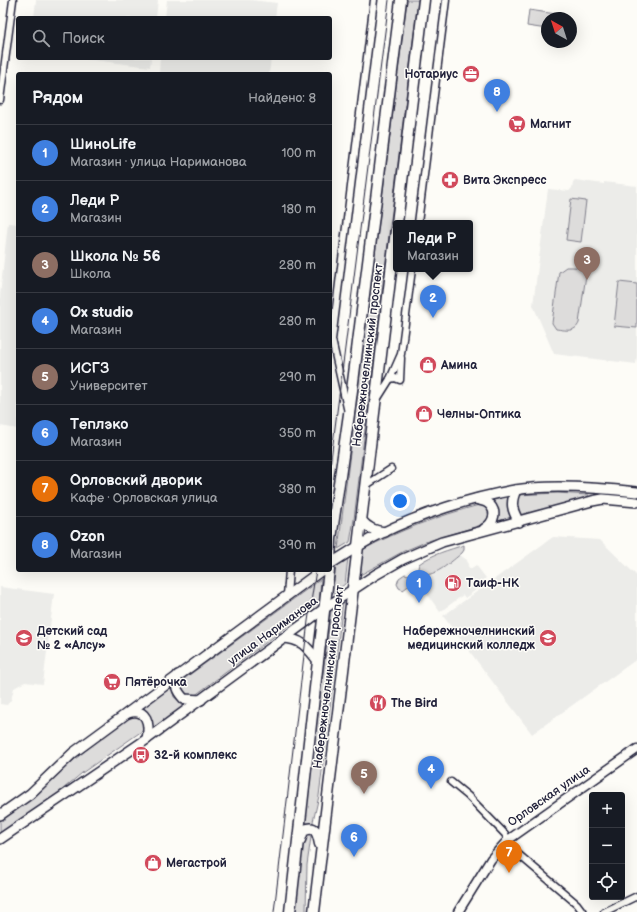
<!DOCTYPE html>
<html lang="ru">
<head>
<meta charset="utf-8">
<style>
  :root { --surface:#171b24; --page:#20242c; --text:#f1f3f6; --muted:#9ea1a6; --line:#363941; --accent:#7c3aed }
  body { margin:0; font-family:"Balsamiq Sans",sans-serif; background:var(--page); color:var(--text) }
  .controls { position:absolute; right:12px; bottom:12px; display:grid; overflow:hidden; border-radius:4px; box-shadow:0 4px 16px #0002 }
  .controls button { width:36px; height:36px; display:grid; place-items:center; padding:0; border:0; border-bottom:1px solid var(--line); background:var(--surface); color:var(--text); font:20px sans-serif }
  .compass { position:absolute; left:541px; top:12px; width:36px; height:36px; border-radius:50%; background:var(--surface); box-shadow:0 4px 16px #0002; rotate:321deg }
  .you { position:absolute; left:400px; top:501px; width:14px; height:14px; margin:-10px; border:3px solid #fff; border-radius:50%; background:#1a73e8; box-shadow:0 0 0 6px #1a73e833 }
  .badge { display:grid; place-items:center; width:26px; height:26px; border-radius:50%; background:var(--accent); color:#fff; font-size:13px; font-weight:700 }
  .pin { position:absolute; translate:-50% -33px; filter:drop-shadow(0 1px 2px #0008) }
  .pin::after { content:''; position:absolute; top:21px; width:14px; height:12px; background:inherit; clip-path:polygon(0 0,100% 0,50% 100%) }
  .popup { position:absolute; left:393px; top:220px; width:80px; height:52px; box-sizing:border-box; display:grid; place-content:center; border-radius:4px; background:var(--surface); filter:drop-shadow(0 1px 3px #0005); font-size:13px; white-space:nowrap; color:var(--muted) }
  .popup b { font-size:15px; color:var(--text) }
  .popup::after { content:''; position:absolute; left:50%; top:100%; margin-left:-8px; border:8px solid transparent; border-top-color:var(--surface) }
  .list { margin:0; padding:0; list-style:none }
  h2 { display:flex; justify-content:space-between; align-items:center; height:52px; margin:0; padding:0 16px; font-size:17px }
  h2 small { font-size:13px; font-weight:400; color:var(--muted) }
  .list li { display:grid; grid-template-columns:26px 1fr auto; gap:12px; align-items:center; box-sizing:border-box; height:56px; padding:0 16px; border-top:1px solid var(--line) }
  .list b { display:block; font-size:15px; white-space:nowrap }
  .list p { margin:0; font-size:13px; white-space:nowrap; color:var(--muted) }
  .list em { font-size:13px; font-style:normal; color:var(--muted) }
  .icon { flex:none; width:22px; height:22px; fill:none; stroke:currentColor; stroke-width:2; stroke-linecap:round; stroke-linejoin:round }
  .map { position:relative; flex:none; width:637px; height:912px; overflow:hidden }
  .search { position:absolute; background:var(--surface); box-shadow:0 4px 16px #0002; left:16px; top:16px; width:316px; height:44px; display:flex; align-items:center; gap:10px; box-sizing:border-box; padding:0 14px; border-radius:4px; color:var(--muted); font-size:15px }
  .panel { position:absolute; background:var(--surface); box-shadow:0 4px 16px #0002; left:16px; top:72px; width:316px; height:500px; border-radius:4px }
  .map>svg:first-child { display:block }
</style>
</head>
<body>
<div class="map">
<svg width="637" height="912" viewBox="0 0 637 912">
  <rect width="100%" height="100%" fill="#fdfcf7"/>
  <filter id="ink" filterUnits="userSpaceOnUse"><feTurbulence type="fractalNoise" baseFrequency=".025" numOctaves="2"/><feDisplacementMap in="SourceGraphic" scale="8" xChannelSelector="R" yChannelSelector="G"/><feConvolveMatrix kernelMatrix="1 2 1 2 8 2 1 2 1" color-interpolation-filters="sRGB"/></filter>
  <g filter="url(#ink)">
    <g fill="#ecece9">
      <polygon points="36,0 158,0 156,18 34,18"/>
      <polygon points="167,0 250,0 277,3 275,18 165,18"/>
      <polygon points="77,58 151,58 150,67"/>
      <polygon points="160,58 271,58 269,74 159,74"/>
      <polygon points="575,180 604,184 604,182 637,186 637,356 636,364 554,354 533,305 548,189 569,191 572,188 573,182"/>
      <polygon points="8,223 18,224 18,429 0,426 0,295"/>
      <polygon points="553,537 600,540 637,576 637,659 532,734 443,616"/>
      <polygon points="460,555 467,560 468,566 470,569 476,565 486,578 478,584 480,587 465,598 463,595 440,612 425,591 423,576 433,575"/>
      <polygon points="0,587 54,594 43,684 25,682 14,688 11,700 7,705 0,704"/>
    </g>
    <g fill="#dddcdb" stroke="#807f8b">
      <polygon points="407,0 418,0 354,519 350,542 338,549"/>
      <polygon points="529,10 556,14 556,18 547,18 547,29 527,26"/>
      <polygon points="571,199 586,201 581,242 566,240"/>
      <path d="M566 267C574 267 583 266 586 275L579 323C575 333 565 330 556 329L552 323 559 272Z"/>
      <polygon points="619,282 637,284 637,328 614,326"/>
      <polygon points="557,493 589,495 586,499 526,515 520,516 518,512 515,498 518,495"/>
      <polygon points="510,496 508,511 512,520 494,524 495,511 491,500"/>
      <path d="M479 505 485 507 490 514V520L485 524 428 541 404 551 360 575 362 550C400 530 438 516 479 505Z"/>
      <path d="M464 545V550L462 553C453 560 431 581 420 573L418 568 419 564C432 554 449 550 464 545Z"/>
      <polygon points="348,558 345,584 332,594 336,566"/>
      <polygon points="405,574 413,576 415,581 403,590 399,588 397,584 399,578"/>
      <path d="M321 579 319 603 194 696 184 693C180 687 181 684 185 678Z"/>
      <polygon points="343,602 319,796 312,826 304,825 331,611"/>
      <path d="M171 684 174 697 182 703H188L152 729C154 719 149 712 140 709Z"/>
      <polygon points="133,715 140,717 144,722 142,731 82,773 50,800 0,834 0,820 21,806 82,753 128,718"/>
      <polygon points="305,834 309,834 311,837 307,865 306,912 295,912 303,837"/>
    </g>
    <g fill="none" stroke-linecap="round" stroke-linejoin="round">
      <defs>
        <g id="minor">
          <polyline points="0,100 13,0"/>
          <polyline points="418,223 446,0"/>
          <polyline points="390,379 395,378 400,380 401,358"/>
          <polyline points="378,398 390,379 401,354 412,269"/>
          <polyline points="347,408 332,340 374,0"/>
          <polyline points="365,486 391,469"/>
          <polyline points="287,595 289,570"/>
          <polyline points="451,782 468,796 505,834 511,846 518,854 577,904 583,912"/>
          <polyline points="604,912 637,896"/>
        </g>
        <polyline id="tertiary" points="458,912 491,859 508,840 637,749"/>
        <g id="secondary">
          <path d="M516 490C510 503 512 510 519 522"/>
          <path d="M476 499C479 500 483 501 486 502 499 510 494 523 484 529"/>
          <path d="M361 520C368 528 374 531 385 532"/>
          <path d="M330 564C346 554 362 543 380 534 420 514 471 498 515 490 553 484 600 488 637 492"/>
          <path d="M283 638C302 639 307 647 318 661"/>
          <path d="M178 675C175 687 176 690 184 699L201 700"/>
          <path d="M128 713C147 707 150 724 147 739"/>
          <polyline points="0,815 30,794 73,753 322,570"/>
          <polyline points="0,839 147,739 325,608 375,575 403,559 442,542 592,501 603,499 637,502"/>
        </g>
        <g id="primary">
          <polyline points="397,223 424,0"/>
          <polyline points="330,563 331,539 349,414 401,0"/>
          <path d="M300 840 303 831C316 824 318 834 320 844"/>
          <polyline points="290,912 318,661 329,570"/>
          <polyline points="314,912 396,230"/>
        </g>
      </defs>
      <use href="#minor" stroke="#22223b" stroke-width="9"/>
      <use href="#tertiary" stroke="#22223b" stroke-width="11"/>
      <use href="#secondary" stroke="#22223b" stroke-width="12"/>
      <use href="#primary" stroke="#22223b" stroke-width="13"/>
      <use href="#minor" stroke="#fdfcf7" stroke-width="6"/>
      <use href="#tertiary" stroke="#fdfcf7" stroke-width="8"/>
      <use href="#secondary" stroke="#fdfcf7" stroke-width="9"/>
      <use href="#primary" stroke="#fdfcf7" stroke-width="10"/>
      <g stroke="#22223b" stroke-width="1">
        <polyline points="330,467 389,0"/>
        <polyline points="274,912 308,621 316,570"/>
      </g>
    </g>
  </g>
  <defs>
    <symbol id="office-disc" viewBox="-11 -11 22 22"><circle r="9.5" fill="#d1495b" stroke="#fdfcf7"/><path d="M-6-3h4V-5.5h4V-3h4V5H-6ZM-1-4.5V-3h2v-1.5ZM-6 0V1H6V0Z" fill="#fff"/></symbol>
    <symbol id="supermarket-disc" viewBox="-11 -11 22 22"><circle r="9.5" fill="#d1495b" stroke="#fdfcf7"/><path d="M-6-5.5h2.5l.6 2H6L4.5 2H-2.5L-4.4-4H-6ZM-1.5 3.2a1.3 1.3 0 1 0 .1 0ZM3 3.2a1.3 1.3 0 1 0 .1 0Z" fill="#fff"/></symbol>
    <symbol id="pharmacy-disc" viewBox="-11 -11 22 22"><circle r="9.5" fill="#d1495b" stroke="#fdfcf7"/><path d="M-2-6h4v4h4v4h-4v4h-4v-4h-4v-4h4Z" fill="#fff"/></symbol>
    <symbol id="shop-disc" viewBox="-11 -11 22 22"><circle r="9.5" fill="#d1495b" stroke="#fdfcf7"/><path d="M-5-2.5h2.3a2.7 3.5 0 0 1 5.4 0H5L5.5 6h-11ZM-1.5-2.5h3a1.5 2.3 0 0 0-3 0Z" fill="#fff"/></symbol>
    <symbol id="fuel-disc" viewBox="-11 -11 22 22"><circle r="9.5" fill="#d1495b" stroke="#fdfcf7"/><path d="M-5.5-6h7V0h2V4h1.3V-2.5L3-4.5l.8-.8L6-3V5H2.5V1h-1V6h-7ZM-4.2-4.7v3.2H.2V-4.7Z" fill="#fff"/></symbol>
    <symbol id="school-disc" viewBox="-11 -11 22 22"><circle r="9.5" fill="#d1495b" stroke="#fdfcf7"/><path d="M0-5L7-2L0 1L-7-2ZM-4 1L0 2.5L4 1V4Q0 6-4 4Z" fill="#fff"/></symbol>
    <symbol id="university-disc" viewBox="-11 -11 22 22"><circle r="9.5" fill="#d1495b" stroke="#fdfcf7"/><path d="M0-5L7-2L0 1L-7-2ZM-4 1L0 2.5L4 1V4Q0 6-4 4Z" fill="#fff"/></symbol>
    <symbol id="restaurant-disc" viewBox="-11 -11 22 22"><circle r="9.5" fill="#d1495b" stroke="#fdfcf7"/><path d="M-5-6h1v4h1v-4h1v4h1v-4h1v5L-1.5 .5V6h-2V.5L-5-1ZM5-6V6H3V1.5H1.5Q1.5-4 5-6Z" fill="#fff"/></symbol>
    <symbol id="bus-disc" viewBox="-11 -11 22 22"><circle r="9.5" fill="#d1495b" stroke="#fdfcf7"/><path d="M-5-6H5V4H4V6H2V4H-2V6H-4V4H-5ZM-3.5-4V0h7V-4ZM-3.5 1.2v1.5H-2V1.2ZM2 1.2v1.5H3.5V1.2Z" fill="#fff"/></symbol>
  </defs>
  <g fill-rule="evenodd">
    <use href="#office-disc" x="461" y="64" width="20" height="20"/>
    <use href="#supermarket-disc" x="507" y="114" width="20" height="20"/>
    <use href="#pharmacy-disc" x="440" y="170" width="20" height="20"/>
    <use href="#shop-disc" x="418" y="355" width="20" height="20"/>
    <use href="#shop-disc" x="414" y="404" width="20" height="20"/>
    <use href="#fuel-disc" x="443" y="573" width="20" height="20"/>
    <use href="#school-disc" x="14" y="628" width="20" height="20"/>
    <use href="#university-disc" x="538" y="628" width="20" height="20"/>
    <use href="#supermarket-disc" x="102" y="672" width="20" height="20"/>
    <use href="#restaurant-disc" x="368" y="693" width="20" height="20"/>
    <use href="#bus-disc" x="131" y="745" width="20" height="20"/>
    <use href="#shop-disc" x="143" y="853" width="20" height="20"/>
  </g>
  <g text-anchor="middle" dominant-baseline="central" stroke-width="3" stroke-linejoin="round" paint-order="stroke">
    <g font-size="12" font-weight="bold" fill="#22223b" stroke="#fdfcf7" text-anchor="start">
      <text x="458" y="74" text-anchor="end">Нотариус</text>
      <text x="530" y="124">Магнит</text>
      <text x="463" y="180">Вита Экспресс</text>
      <text x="441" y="365">Амина</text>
      <text x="437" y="414">Челны-Оптика</text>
      <text x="466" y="583">Таиф-НК</text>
      <text x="37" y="631">Детский сад<tspan x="37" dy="14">№ 2 «Алсу»</tspan></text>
      <text x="535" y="631" text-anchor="end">Набережночелнинский<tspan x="535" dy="14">медицинский колледж</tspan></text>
      <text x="125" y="682">Пятёрочка</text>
      <text x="391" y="703">The Bird</text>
      <text x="154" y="755">32-й комплекс</text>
      <text x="166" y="863">Мегастрой</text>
    </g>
    <g font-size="12" fill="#22223b" stroke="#fdfcf7">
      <text transform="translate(368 355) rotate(-83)">Набережночелнинский проспект</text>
      <text transform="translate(273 631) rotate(-36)">улица Нариманова</text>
      <text transform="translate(329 677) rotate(-83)">Набережночелнинский проспект</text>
      <text transform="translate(549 796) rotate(-35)">Орловская улица</text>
    </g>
  </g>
</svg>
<div class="controls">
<button>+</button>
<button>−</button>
<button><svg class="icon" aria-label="locate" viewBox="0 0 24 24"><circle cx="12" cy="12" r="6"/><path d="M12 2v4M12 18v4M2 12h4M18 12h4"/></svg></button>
</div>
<svg class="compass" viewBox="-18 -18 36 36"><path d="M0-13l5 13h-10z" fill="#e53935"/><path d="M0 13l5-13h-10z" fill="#9ea1a6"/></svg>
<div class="you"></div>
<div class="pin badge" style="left:419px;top:603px;background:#3f7fe0">1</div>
<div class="pin badge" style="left:433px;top:318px;background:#3f7fe0">2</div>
<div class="popup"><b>Леди Р</b>Магазин</div>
<div class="pin badge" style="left:587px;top:280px;background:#8d6e63">3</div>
<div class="pin badge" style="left:431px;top:789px;background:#3f7fe0">4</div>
<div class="pin badge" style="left:364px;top:794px;background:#8d6e63">5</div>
<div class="pin badge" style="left:354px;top:857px;background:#3f7fe0">6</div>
<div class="pin badge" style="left:509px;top:873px;background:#e8710a">7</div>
<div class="pin badge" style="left:497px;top:112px;background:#3f7fe0">8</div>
<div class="search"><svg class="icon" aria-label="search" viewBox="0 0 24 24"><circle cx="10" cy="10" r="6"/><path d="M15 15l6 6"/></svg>Поиск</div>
<section class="panel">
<h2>Рядом<small>Найдено: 8</small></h2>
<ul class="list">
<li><span class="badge" style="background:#3f7fe0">1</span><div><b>ШиноLife</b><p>Магазин · улица Нариманова</p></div><em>100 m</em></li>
<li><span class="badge" style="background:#3f7fe0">2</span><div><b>Леди Р</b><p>Магазин</p></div><em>180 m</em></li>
<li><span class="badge" style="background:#8d6e63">3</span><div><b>Школа № 56</b><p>Школа</p></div><em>280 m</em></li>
<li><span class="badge" style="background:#3f7fe0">4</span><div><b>Ox studio</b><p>Магазин</p></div><em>280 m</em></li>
<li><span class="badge" style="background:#8d6e63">5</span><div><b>ИСГЗ</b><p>Университет</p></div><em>290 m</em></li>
<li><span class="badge" style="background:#3f7fe0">6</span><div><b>Теплэко</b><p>Магазин</p></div><em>350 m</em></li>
<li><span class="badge" style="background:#e8710a">7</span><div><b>Орловский дворик</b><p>Кафе · Орловская улица</p></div><em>380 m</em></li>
<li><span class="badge" style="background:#3f7fe0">8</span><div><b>Ozon</b><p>Магазин</p></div><em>390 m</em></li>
</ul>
</section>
</div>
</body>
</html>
